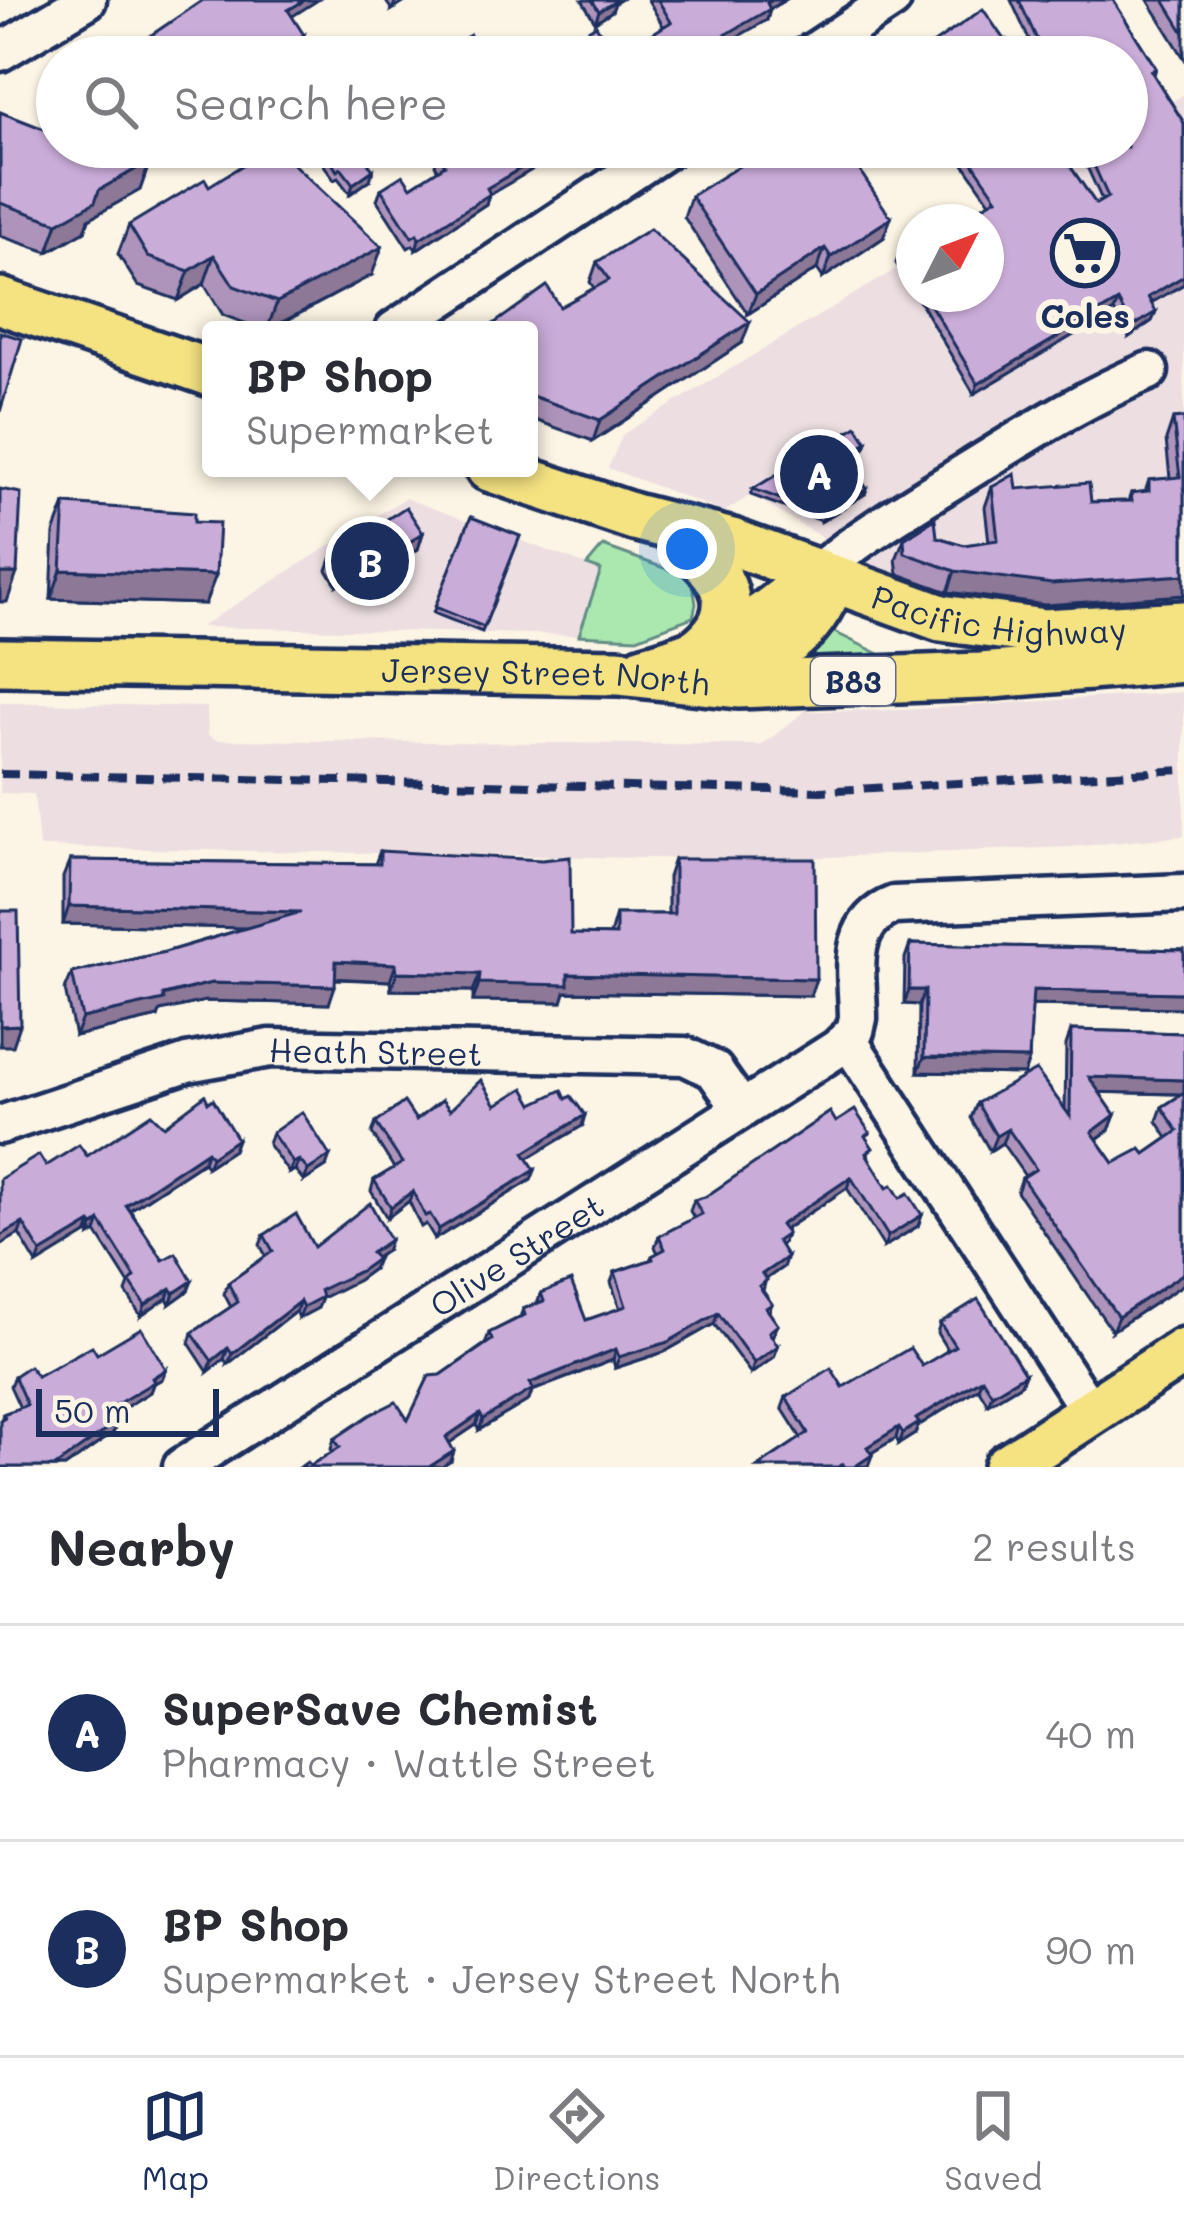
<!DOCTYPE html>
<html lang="en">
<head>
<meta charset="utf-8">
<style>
  :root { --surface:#fff; --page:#f2f2f3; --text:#2b2b33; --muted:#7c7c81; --line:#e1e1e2; --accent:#1b2f5e }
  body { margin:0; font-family:Mali,sans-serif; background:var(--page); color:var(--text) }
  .compass { position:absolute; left:896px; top:204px; width:108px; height:108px; border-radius:50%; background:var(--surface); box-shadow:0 3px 9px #0004; rotate:48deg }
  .scale { position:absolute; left:36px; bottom:30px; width:183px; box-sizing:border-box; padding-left:12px; border:6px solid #1b2f5e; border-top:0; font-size:33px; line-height:42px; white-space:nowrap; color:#1b2f5e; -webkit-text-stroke:9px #fcf5e5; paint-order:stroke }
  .you { position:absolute; left:687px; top:549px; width:42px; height:42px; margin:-30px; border:9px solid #fff; border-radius:50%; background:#1a73e8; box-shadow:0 0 0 18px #1a73e833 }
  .badge { display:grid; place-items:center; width:78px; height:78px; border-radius:50%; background:var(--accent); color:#fff; font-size:39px; font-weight:700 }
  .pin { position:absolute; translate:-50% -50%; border:6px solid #fff; box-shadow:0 3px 12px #0006 }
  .popup { position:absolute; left:202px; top:321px; width:336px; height:156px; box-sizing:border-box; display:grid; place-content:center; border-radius:12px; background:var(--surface); filter:drop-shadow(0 3px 9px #0005); font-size:39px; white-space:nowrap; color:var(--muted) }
  .popup b { font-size:45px; color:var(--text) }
  .popup::after { content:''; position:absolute; left:50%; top:100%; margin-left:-24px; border:24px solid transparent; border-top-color:var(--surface) }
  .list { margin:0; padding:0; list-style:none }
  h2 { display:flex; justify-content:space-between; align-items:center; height:156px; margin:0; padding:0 48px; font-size:51px }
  h2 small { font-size:39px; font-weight:400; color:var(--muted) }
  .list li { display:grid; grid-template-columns:78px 1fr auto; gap:36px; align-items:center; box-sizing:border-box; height:216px; padding:0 48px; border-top:3px solid var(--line) }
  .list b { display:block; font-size:45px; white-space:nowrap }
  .list p { margin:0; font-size:39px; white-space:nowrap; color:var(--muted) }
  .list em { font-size:39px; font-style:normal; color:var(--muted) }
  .icon { flex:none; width:66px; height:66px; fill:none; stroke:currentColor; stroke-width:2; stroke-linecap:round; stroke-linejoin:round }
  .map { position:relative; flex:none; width:1184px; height:1467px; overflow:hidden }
  .search { position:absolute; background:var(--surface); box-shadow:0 3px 9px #0004; left:36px; right:36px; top:36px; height:132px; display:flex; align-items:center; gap:30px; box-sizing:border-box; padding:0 42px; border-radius:66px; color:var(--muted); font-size:45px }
  .sheet { height:588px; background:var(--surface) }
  nav { display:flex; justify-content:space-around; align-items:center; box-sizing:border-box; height:168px; border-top:3px solid var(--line); background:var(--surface); font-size:33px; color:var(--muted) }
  nav a { display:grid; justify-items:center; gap:6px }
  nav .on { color:var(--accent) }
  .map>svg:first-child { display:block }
</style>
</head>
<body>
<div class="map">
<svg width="1184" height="1467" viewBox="0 0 1184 1467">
  <rect width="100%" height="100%" fill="#fcf5e5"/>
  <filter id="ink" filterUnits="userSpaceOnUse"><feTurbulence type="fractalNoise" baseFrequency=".00833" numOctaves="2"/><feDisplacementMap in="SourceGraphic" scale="24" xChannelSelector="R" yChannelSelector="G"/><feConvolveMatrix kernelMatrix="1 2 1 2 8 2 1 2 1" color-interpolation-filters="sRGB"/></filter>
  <g filter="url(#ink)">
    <g fill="#eddfe1">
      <polygon points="1184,94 1184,596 1044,606 899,584 751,495 724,512 608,468 623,434 914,258 914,294 986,294 986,222 973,222 1096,147 1127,147 1127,128"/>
      <polygon points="405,498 601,570 579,635 200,627"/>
      <polygon points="1184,692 1184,836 1071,847 753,860 39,847 34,794 0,793 0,702 207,707 208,735 217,740 762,745 805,711 899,710"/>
    </g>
    <g fill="#abe8af" stroke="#638c86" stroke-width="3">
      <polygon points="603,546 692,578 696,604 693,617 637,638 579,635 601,570 587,565"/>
      <polygon points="832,631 898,663 767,669"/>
    </g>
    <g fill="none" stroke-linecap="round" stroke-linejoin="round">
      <defs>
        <g id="minor">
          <polyline points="0,52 87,0"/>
          <polyline points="806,57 892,0"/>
          <polyline points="394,330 670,147"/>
          <path d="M818 572C866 532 918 502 971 469 1028 434 1087 396 1149 371"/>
          <polyline points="848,1040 1091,1413"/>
          <path id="s1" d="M0 1125 187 1063 270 1048 685 1056 714 1070 741 1108"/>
          <path id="s2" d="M182 1467 838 1048 855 1031 858 1018C858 975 844 924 894 905L1184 893"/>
        </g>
        <g id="major">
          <polyline points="0,301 211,373"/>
          <path id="s3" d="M489 468 634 517 732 542 941 618 1044 632 1184 624"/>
          <path d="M681 541C725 573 749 612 696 652"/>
          <path id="s4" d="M0 662 618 672 738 685 981 676 1088 667"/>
          <polyline points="1058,665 1088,667 1184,659"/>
          <path d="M644 669C722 648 758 624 818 572"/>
          <path d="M716 672C776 655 810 639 833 578"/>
          <polyline points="1007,1467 1184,1351"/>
        </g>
      </defs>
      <use href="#minor" stroke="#1b2f5e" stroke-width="45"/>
      <use href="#major" stroke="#1b2f5e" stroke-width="54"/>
      <use href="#minor" stroke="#fcf5e5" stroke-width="36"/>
      <use href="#major" stroke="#f5e382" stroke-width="45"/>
      <polyline stroke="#1b2f5e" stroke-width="8" stroke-dasharray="18 9" stroke-linecap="butt" points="0,774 821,791 1184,770"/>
    </g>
    <g fill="#ae94bb" stroke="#1b2f5e" stroke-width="3" fill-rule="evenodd">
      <polygon points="385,0 408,0 392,10"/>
      <polygon points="582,0 620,0 615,3 612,11 595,22"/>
      <polygon points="648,0 785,0 770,9 767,20 663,26"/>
      <polygon points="1011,0 1113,0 1156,68 1154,75 1184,123 1184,284 1151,303 1156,312 1152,321 1129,337 1114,311 974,394 915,294 986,294 990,202 952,147 1057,147 1096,204 1102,200 1078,147 1127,147 1127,57 1037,57"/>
      <polygon points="1148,0 1184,0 1184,58"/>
      <polygon points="57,95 57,147 150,161 140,190 89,219 85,231 48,252 0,236 0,112 53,133 41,113 44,103"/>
      <polygon points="312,147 361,147 370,180 350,194 338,178 334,180"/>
      <polygon points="438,154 489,195 486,204 416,250 413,245 408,248 377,200 381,189 411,187 438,170 435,165"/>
      <polygon points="209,186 372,275 269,330 263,330 223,315 204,284 178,300 138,286 118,254 129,225"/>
      <polygon points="691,196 883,238 823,278 817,269 748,314 684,217"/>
      <polygon points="914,245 914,293 896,263 900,253"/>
      <polygon points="597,262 742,343 593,441 529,418 529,330 560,307 594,288 590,282"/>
      <polygon points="1184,418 1184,595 1045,605 948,592 898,574 896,559 904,539 937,537 964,545 989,542 985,507 992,487 1091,502 1128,501 1131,493 1145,492 1149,480 1170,478 1166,440 1173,419"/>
      <polygon points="865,448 848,458 865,494 822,521 751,495 753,489"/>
      <polygon points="65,504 194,522 205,604 51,599 54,533"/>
      <polygon points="471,517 520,536 482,632 433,613"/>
      <polygon points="423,533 418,549 352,592 344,581 337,585 327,570 333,554"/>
      <polygon points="380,851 571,934 610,935 616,914 668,914 668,877 674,859 810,996 565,992 562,1002 473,1001 473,991 391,990 390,981 335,979 329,1004 205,1001 160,1011 158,1017 75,1036 65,990 72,973 165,952 246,928 63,924 63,877 70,860 375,864"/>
      <polygon points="910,944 1184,950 1184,1008 1032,1005 1029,1059 1024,1074 918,1072 919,1005 904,1004 905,958"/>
      <path d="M1071 1030 1184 1033V1284L1112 1331 1017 1192 1022 1178 1025 1176 1002 1143 990 1151 971 1118 977 1103 1065 1109 1066 1045ZM1099 1092 1169 1094H1182L1162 1107 1157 1121 1168 1138 1145 1154 1114 1163 1097 1139 1109 1130 1115 1115Z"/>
      <polygon points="208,1102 237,1139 233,1150 207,1167 203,1162 130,1210 163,1260 188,1291 170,1304 167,1298 141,1316 126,1292 129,1284 96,1232 90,1236 88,1233 37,1264 19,1234 0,1245 46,1166 87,1156 164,1126"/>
      <polygon points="533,1104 582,1126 527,1158 535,1170 531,1180 435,1239 426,1224 421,1227 409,1201 387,1218 371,1191 374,1180 394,1168 372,1133 376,1123 416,1120 450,1110 496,1105"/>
      <polygon points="836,1122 867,1140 869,1159 887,1188 922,1215 918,1226 884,1247 847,1188 784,1230 787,1234 780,1247 783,1267 766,1279 763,1291 772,1304 769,1312 778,1325 772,1337 778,1346 774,1357 751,1374 714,1324 664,1352 615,1368 613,1360 532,1391 529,1400 479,1430 476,1425 449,1443 451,1461 311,1465 332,1452 331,1449 334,1439 408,1420 441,1375 485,1344 489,1333 520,1317 523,1309 537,1304 541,1293 586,1320 620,1309 611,1282 615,1272 650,1260 652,1256 658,1253 655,1247 659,1236 694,1218 690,1211 694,1200 705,1197"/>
      <polygon points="272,1133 326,1167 304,1181 295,1170 289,1173 268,1144"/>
      <polygon points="264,1235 314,1247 386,1251 376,1258 373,1269 358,1280 322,1298 318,1308 299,1318 296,1311 228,1364 224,1359 208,1372 189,1343 192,1333 231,1307 224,1294 228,1283 266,1256 260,1245"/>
      <polygon points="940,1323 1025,1374 1021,1384 988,1404 978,1388 918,1426 915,1434 899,1444 896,1438 871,1453 872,1455 867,1467 757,1467 801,1438 782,1408 786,1397 843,1387 922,1366 948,1351 937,1333"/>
      <polygon points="97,1354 166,1369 162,1379 153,1384 150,1392 118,1412 121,1416 113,1433 65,1467 0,1467 1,1420 3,1414 20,1408 10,1386 14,1376 37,1376"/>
    </g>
    <g fill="#8d7898" stroke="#1b2f5e" stroke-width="3">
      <polygon points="305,0 318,0 285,21 288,10"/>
      <polygon points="396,0 408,0 392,10"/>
      <polygon points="612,0 620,0 615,3 612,11 595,22 599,11"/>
      <polygon points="772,0 785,0 765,12 770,9 767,20 702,57 687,57"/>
      <polygon points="304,35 300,45 289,52 287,57 280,57 286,46"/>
      <polygon points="1005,41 1001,50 991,57 991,50"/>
      <polygon points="557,147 571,147 489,195 486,204 416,250 419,239 487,188"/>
      <polygon points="150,161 140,190 89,219 85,231 48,252 58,223 99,190"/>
      <polygon points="373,170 370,180 350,194 353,184"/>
      <polygon points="891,218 883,238 823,278 831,257"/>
      <polygon points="382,247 372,275 267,330 277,302"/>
      <polygon points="825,248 817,269 748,314 756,294"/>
      <polygon points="214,255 204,284 178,300 189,271"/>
      <polygon points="1184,276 1184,284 1145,306 1148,297"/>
      <polygon points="1118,301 1114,311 974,394 978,384"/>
      <polygon points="1156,312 1152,321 1129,337 1132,327"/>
      <polygon points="750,322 742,343 593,441 600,420"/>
      <polygon points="867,442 865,448 844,460 846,455"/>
      <polygon points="867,489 865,494 822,521 824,515"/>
      <polygon points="423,533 418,549 352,592 357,577"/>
      <polygon points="350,565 344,581 337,585 343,570"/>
      <polygon points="61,570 216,575 205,604 51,599"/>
      <polygon points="955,571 1184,575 1184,595 1045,605 948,592"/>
      <polygon points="0,573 17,573 7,602 0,602"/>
      <polygon points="69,906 301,912 294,929 63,924"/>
      <polygon points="336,961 396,964 390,981 329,978"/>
      <polygon points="397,972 480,974 473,991 391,990"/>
      <polygon points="568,974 816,979 810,996 565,992 562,1002 473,1001 479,983"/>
      <polygon points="211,983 335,986 329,1004 205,1001 160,1011 158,1017 75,1036 82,1018"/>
      <polygon points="909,990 925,990 919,1005 904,1004"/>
      <polygon points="1033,990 1184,993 1184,1008 1028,1005"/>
      <polygon points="20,1025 13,1046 0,1046 0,1026"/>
      <polygon points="924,1057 1029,1059 1024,1074 918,1072"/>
      <polygon points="1089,1077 1184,1080 1184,1094 1084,1092"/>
      <polygon points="585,1115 582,1126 520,1163 524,1153"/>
      <polygon points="1115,1115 1109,1130 1087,1146 1092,1132"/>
      <polygon points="1008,1129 1002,1143 990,1151 996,1136"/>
      <polygon points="237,1139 233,1150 207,1167 211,1157"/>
      <polygon points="207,1151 203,1162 122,1215 126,1205"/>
      <polygon points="330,1156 326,1167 304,1181 308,1170"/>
      <polygon points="299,1160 295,1170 289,1173 293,1163"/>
      <polygon points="535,1170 531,1180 435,1239 439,1229"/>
      <polygon points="851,1177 847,1188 776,1235 780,1225"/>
      <polygon points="413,1191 409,1201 387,1218 391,1207"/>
      <polygon points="922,1215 918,1226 884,1247 888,1236"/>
      <polygon points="100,1221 96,1232 90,1236 93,1226"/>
      <polygon points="23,1223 19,1234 0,1245 0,1236"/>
      <polygon points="91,1223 88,1233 37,1264 41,1253"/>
      <polygon points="390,1240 386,1251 367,1264 371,1253"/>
      <polygon points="787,1257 783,1267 759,1284 762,1274"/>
      <polygon points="377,1259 373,1269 358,1280 322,1298 318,1308 299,1318 303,1307 320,1290"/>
      <polygon points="1184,1273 1184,1284 1112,1331 1118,1317"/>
      <polygon points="192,1281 188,1291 170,1304 174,1293"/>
      <polygon points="171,1288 167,1298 141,1316 145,1305"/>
      <polygon points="300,1301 296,1311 228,1364 232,1354"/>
      <polygon points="718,1313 714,1324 664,1352 615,1368 619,1357"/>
      <polygon points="778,1346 774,1357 751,1374 754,1363"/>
      <polygon points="228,1348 224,1359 208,1372 212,1361"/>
      <polygon points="616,1349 613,1360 532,1391 529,1400 479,1430 483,1419 530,1383"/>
      <polygon points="166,1369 162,1379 153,1384 150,1392 111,1416 114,1406"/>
      <polygon points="1025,1374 1021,1384 988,1404 992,1394"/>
      <polygon points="982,1378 978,1388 918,1426 915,1434 899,1444 903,1433 916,1419"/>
      <polygon points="480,1414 476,1425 442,1448 446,1437"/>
      <polygon points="121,1416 113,1433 65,1467 54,1467 116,1418"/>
      <polygon points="899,1427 896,1438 863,1458 867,1447"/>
      <polygon points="454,1451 451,1461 442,1467 429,1467"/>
      <polygon points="872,1455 868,1466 854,1467"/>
    </g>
    <g fill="#caacd9" stroke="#1b2f5e" stroke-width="3">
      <polygon points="203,0 305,0 288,10 304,35 286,46 289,51 280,57 104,57 129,43 132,48"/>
      <polygon points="592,0 615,0 616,1 599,11"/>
      <polygon points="658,0 772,0 767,3 770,9 687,57 615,57 671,22"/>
      <polygon points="1019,0 1113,0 1156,68 1151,71 1184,123 1184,276 1148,297 1156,312 1132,327 1118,301 978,384 924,294 986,294 986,222 955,222 997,198 962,147 1057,147 1096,204 1108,197 1086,147 1127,147 1127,57 1045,57"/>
      <polygon points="1164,0 1184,0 1184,33"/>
      <polygon points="983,9 1005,41 991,50 995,57 914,57"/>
      <polygon points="596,25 615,57 510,57 543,37 552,52"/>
      <polygon points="470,35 483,57 434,57"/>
      <polygon points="57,95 57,123 44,103"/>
      <polygon points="0,112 57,134 57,147 108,147 150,161 99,190 95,202 58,223 0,203"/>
      <polygon points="272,147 275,147 382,247 277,302 234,286 214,255 189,271 148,257 129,225 205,179 209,186"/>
      <polygon points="322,147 361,147 363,150 360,151 373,170 353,184 341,168 337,171"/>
      <polygon points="450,147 557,147 487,188 490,194 419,239 417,234 412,237 381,189 403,175 411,187 445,165 438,154"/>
      <polygon points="770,147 844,147 891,218 831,257 825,248 756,294 691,196"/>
      <polygon points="650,229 750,322 600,420 529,395 529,330 485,330 547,286 560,307 609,280 597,262"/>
      <polygon points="914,245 914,277 900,253"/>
      <polygon points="0,332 22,339 0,412"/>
      <polygon points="1184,418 1184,575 1052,584 955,571 905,553 904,539 935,519 937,537 964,545 998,540 992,487 1015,474 1017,489 1089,483 1091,502 1132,501 1131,493 1149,491 1149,480 1180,477 1173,419"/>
      <polygon points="857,426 867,442 846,455 867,489 824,515 753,489"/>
      <polygon points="0,489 21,493 17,573 0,573"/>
      <polygon points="65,504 194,513 194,522 219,523 216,575 61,570"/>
      <polygon points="406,507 423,533 357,577 350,565 343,570 333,554"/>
      <polygon points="471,517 520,536 484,627 435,607"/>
      <polygon points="380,851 542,860 570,857 571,934 616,935 616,914 674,914 674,859 815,859 816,979 568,974 568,985 479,983 480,974 397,972 396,964 336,961 335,986 211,983 163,995 164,1000 82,1018 72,973 165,952 301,912 69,906 70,860 380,864"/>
      <polygon points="0,911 18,911 20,1025 0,1026"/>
      <polygon points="910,944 1184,950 1184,993 1033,990 1029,1059 924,1057 925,990 909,990"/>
      <polygon points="1071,1030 1184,1033 1184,1080 1089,1077 1115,1115 1092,1132 1114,1163 1141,1149 1145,1154 1178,1131 1162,1107 1184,1093 1184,1273 1118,1317 1022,1178 1036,1169 1008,1129 996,1136 977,1103 1036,1070 1070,1116"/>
      <polygon points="481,1080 496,1105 524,1088 533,1104 562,1090 566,1099 571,1096 585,1115 524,1153 535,1170 439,1229 430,1214 425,1216 413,1191 391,1207 374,1180 402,1163 376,1123 404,1102 416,1120 442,1100 450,1110"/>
      <polygon points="205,1095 208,1102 213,1099 237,1139 211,1157 207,1151 126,1205 163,1260 176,1253 192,1281 174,1293 171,1288 145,1305 130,1282 135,1277 100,1221 93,1226 91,1223 41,1253 23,1223 0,1236 0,1179 39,1155 46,1166 79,1145 87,1156 151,1114 164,1126"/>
      <polygon points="855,1110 870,1133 865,1136 873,1148 866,1153 887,1188 892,1185 900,1198 908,1193 922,1215 888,1236 851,1177 780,1225 787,1234 777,1241 787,1257 762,1274 767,1280 759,1286 772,1304 766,1308 778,1325 769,1332 778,1346 754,1363 718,1313 668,1342 619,1357 616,1349 530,1383 533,1389 483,1419 480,1414 446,1437 454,1451 429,1467 300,1467 307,1462 311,1465 340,1447 334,1439 370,1415 396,1402 408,1420 429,1376 441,1375 492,1340 489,1333 525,1315 523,1309 544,1301 541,1293 571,1281 586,1320 626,1306 615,1272 653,1259 652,1256 665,1249 659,1236 702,1214 694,1200 705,1197 830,1112 836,1122"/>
      <polygon points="302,1112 330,1156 308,1170 299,1160 293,1163 272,1133"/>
      <polygon points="370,1203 390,1240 371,1253 377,1259 362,1270 320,1290 322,1297 303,1307 300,1301 232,1354 228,1348 212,1361 192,1333 238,1302 228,1283 273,1251 264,1235 296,1214 314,1247"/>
      <polygon points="978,1299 1025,1374 992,1394 982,1378 916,1419 919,1423 903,1433 899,1427 867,1447 872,1455 854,1467 845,1467 843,1464 839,1467 757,1467 808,1433 786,1397 831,1368 843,1387 910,1348 922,1366 955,1346 940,1323"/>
      <polygon points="141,1328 166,1369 152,1378 154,1382 114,1406 121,1416 116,1418 116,1423 54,1467 0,1467 0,1420 5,1417 3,1414 27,1405 14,1376 29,1366 37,1376 92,1346 97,1354"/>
    </g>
  </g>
  <defs>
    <symbol id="supermarket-ring" viewBox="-11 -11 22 22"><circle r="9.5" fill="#fcf5e5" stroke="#1b2f5e" stroke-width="1.5"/><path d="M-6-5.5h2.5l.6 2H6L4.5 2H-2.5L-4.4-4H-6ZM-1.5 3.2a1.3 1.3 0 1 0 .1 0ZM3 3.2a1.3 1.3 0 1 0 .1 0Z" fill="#1b2f5e"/></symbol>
  </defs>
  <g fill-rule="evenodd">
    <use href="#supermarket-ring" x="1047" y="215" width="76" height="76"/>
  </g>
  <g text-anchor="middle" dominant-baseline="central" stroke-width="12" stroke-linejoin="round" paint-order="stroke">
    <rect fill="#fcf5e5" stroke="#5e6a86" stroke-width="3" x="811" y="657" width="84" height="48" rx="9"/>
    <g font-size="30" font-weight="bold" fill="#1b2f5e">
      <text x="853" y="681">B83</text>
    </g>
    <g font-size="33" font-weight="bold" fill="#1b2f5e" stroke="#fcf5e5">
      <text x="1085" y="314">Coles</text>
    </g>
    <g font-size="33" fill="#1b2f5e" stroke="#fcf5e5">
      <text stroke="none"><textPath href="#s3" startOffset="534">Pacific Highway</textPath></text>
      <text stroke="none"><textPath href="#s4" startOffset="546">Jersey Street North</textPath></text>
      <text stroke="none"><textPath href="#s1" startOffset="387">Heath Street</textPath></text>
      <text stroke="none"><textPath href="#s2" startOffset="396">Olive Street</textPath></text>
    </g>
  </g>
</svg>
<svg class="compass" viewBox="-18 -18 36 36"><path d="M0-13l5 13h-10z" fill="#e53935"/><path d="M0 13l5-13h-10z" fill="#7c7c81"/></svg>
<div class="scale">50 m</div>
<div class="you"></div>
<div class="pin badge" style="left:819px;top:474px">A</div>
<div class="pin badge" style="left:370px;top:561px">B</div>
<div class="popup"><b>BP Shop</b>Supermarket</div>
<div class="search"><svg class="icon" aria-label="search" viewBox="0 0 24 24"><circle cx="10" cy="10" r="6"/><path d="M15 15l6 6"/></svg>Search here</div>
</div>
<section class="sheet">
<h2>Nearby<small>2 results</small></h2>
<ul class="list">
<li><span class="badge">A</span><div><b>SuperSave Chemist</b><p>Pharmacy · Wattle Street</p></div><em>40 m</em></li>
<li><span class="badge">B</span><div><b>BP Shop</b><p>Supermarket · Jersey Street North</p></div><em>90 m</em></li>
</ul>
</section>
<nav>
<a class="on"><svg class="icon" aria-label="map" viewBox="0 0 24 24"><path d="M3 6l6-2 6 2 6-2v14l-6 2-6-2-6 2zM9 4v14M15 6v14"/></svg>Map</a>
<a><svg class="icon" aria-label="directions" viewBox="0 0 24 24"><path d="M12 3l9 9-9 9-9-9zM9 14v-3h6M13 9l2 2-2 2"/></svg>Directions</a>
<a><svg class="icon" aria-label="saved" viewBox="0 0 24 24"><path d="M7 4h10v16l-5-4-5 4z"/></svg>Saved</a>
</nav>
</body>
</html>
